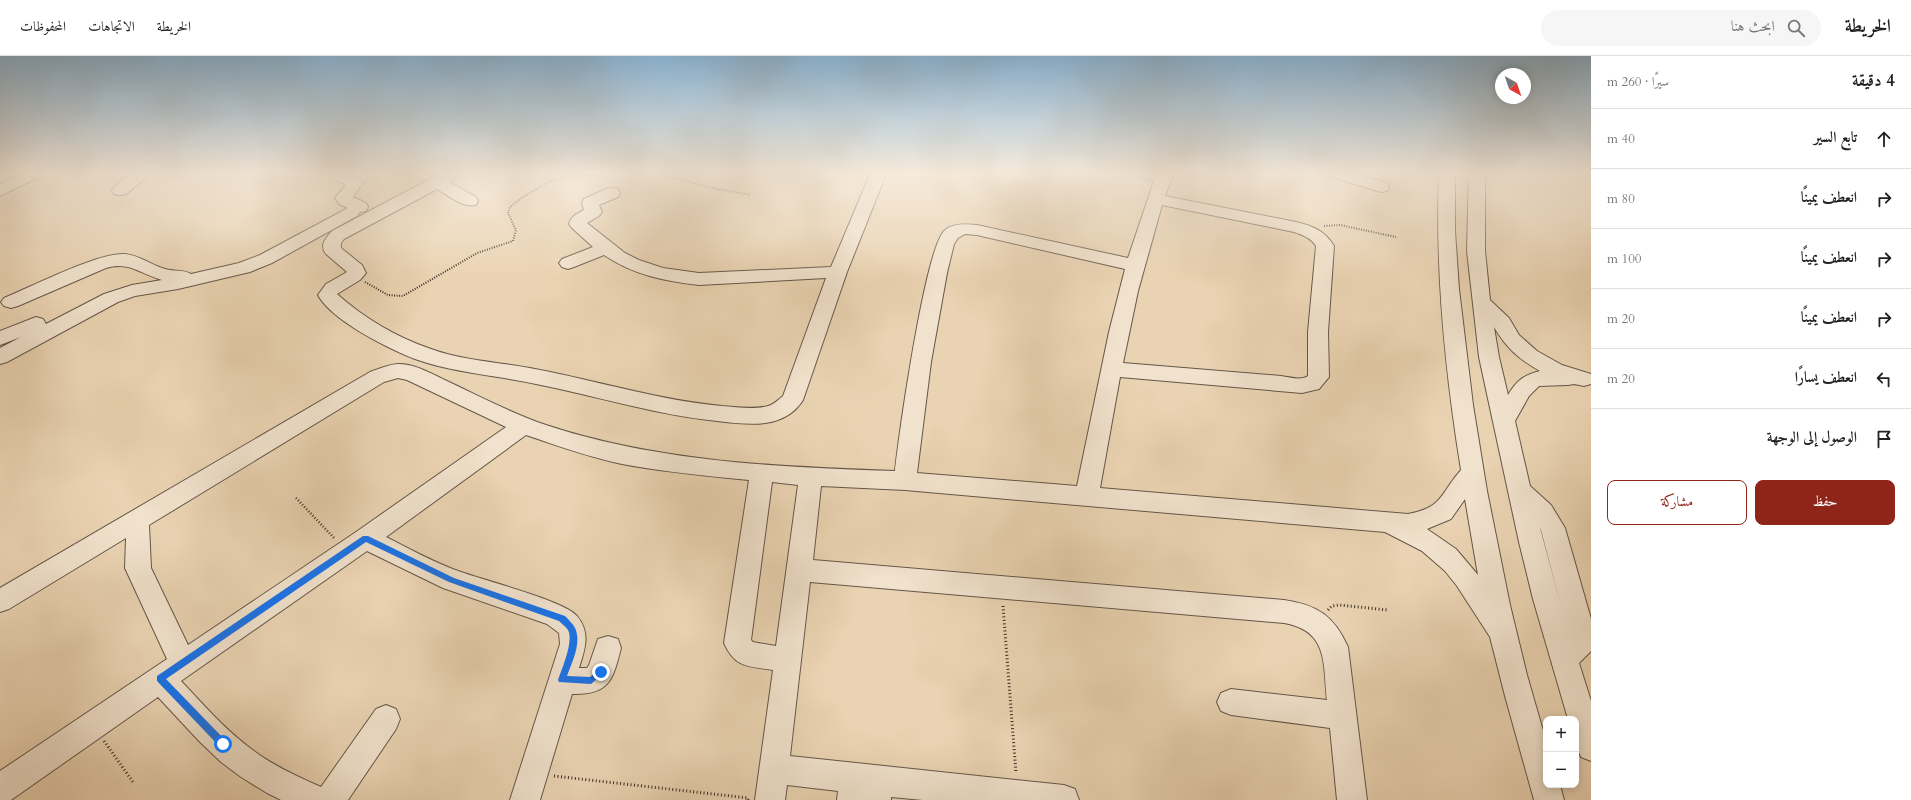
<!DOCTYPE html>
<html lang="ar">
<head>
<meta charset="utf-8">
<style>
  :root { --surface:#fff; --page:#f6f6f6; --text:#222; --muted:#767676; --line:#e0e0e0; --accent:#8f2418 }
  body { margin:0; font-family:Cardo,Amiri,serif; background:var(--page); color:var(--text); direction:rtl }
  .controls { position:absolute; right:12px; bottom:12px; display:grid; overflow:hidden; border-radius:8px; box-shadow:0 2px 10px #0003 }
  .controls button { width:36px; height:36px; display:grid; place-items:center; padding:0; border:0; border-bottom:1px solid var(--line); background:var(--surface); color:var(--text); font:20px sans-serif }
  .compass { position:absolute; left:1495px; top:12px; width:36px; height:36px; border-radius:50%; background:var(--surface); box-shadow:0 2px 10px #0003; rotate:140deg }
  .stop { position:absolute; width:12px; height:12px; margin:-9px; border:3px solid #1a73e8; border-radius:50%; background:#fff }
  .stop.end { background:#1a73e8; border-color:#fff; box-shadow:0 1px 4px #0008 }
  .list { margin:0; padding:0; list-style:none }
  h2 { display:flex; justify-content:space-between; align-items:center; height:52px; margin:0; padding:0 16px; font-size:17px }
  h2 small { font-size:13px; font-weight:400; color:var(--muted) }
  .list li { display:grid; grid-template-columns:26px 1fr auto; gap:12px; align-items:center; box-sizing:border-box; height:60px; padding:0 16px; border-top:1px solid var(--line) }
  .list b { display:block; font-size:15px; white-space:nowrap }
  .list em { font-size:13px; font-style:normal; color:var(--muted) }
  .actions { display:flex; gap:8px; padding:12px 16px }
  .actions a { flex:1; padding:9px 0; border:1px solid var(--accent); border-radius:8px; text-align:center; font-size:14px; color:var(--accent) }
  .actions .main { background:var(--accent); color:#fff }
  .icon { flex:none; width:22px; height:22px; fill:none; stroke:currentColor; stroke-width:2; stroke-linecap:round; stroke-linejoin:round }
  .map { position:relative; flex:none; width:1591px; height:744px; overflow:hidden; direction:ltr }
  header { display:flex; align-items:center; gap:24px; box-sizing:border-box; height:56px; padding:0 20px; background:var(--surface); border-bottom:1px solid var(--line) }
  header strong { font-size:19px }
  nav { display:flex; gap:22px; margin-inline-start:auto; font-size:14px }
  .search { width:280px; height:36px; background:var(--page); display:flex; align-items:center; gap:10px; box-sizing:border-box; padding:0 14px; border-radius:22px; color:var(--muted); font-size:15px }
  main { display:flex }
  aside { flex:1; background:var(--surface) }
  .map>svg:first-child { display:block }
</style>
</head>
<body>
<header>
<strong>الخريطة</strong>
<div class="search"><svg class="icon" aria-label="search" viewBox="0 0 24 24"><circle cx="10" cy="10" r="6"/><path d="M15 15l6 6"/></svg>ابحث هنا</div>
<nav><a>الخريطة</a><a>الاتجاهات</a><a>المحفوظات</a></nav>
</header>
<main>
<aside>
<h2>4 دقيقة<small>سيرًا · 260 m</small></h2>
<ul class="list">
<li><svg class="icon" aria-label="ahead" viewBox="0 0 24 24"><path d="M12 20V5M6 11l6-6 6 6"/></svg><div><b>تابع السير</b></div><em>40 m</em></li>
<li><svg class="icon" aria-label="right" viewBox="0 0 24 24"><path d="M7 20v-9h11M14 6l5 5-5 5"/></svg><div><b>انعطف يمينًا</b></div><em>80 m</em></li>
<li><svg class="icon" aria-label="right" viewBox="0 0 24 24"><path d="M7 20v-9h11M14 6l5 5-5 5"/></svg><div><b>انعطف يمينًا</b></div><em>100 m</em></li>
<li><svg class="icon" aria-label="right" viewBox="0 0 24 24"><path d="M7 20v-9h11M14 6l5 5-5 5"/></svg><div><b>انعطف يمينًا</b></div><em>20 m</em></li>
<li><svg class="icon" aria-label="left" viewBox="0 0 24 24"><path d="M17 20v-9H6M10 6l-5 5 5 5"/></svg><div><b>انعطف يسارًا</b></div><em>20 m</em></li>
<li><svg class="icon" aria-label="arrive" viewBox="0 0 24 24"><path d="M6 21V4h12l-3 4 3 4H6"/></svg><div><b>الوصول إلى الوجهة</b></div></li>
</ul>
<div class="actions"><a class="main">حفظ</a><a>مشاركة</a></div>
</aside>
<div class="map">
<svg width="1591" height="744" viewBox="0 0 1591 744">
  <rect width="100%" height="100%" fill="#ead3b2"/>
  <filter id="stains"><feTurbulence type="fractalNoise" baseFrequency=".005" numOctaves="4"/><feColorMatrix values="0 0 0 0 .2 0 0 0 0 .09 0 0 0 0 .02 0 0 0 .5 -.17"/></filter>
  <radialGradient id="worn" r=".72"><stop offset=".6" stop-color="#630" stop-opacity="0"/><stop offset="1" stop-color="#630" stop-opacity=".3"/></radialGradient>
  <g fill="none" stroke-linecap="round" stroke-linejoin="round">
    <defs>
      <g id="minor">
        <polygon points="24,116 45,116 43,119 0,140 0,128"/>
        <polygon points="133,116 153,116 126,138 120,139 114,138 112,134 124,122"/>
        <path d="M323 116C336 116 355 115 363 127L353 141 366 147 368 151 366 155 360 156 357 160 272 207 250 216 178 233 135 240 118 246 7 306 0 308V292L21 281 0 289V275L36 261 43 263 46 268 104 238 132 229 162 224C140 218 130 205 106 212L18 250 11 252 4 250 1 246 4 242C31 231 99 196 125 198 139 199 151 209 165 213 173 216 184 213 191 218L239 207 260 199 348 152 339 148 335 142 346 129 325 119Z"/>
        <path d="M443 116H463L461 119 449 126 476 141 478 145 476 149C462 152 448 139 437 133L344 183 341 187V192L362 209 366 217 360 224 337 238C364 262 396 281 431 293 464 305 500 306 535 313 598 325 658 344 722 350 736 351 754 354 768 350 773 349 778 344 783 340L826 222 699 229C665 225 633 219 604 199L574 211 568 213 562 211 559 207 562 203 593 191 572 172 569 168C571 160 577 158 584 154L582 147 584 143 606 133 612 132 618 133 620 137 618 141 599 149 602 156 599 160 587 167 625 197 639 204 663 212 699 217 831 211 871 116H887L847 216 803 344C795 357 781 365 765 367 750 369 733 367 717 365 656 359 597 340 536 328 496 319 454 317 415 303 389 293 331 264 318 239L326 228 347 216 326 198C319 189 326 182 332 175Z"/>
        <path d="M1128 116H1174L1165 140 1296 166C1313 170 1325 175 1334 190L1328 276 1329 321 1319 333 1302 337 1120 321 1100 432 1408 458C1444 451 1439 439 1461 414 1445 315 1435 216 1439 116H1455V175L1459 233 1473 349 1487 435 1510 549 1527 619 1546 685V729H1560L1564 744H1534L1505 640 1490 581 1457 530 1445 515 1422 495 1385 476 905 434 821 430 813 504 1284 544C1318 549 1334 560 1348 591L1367 744H1337L1330 672 1231 659 1221 655 1217 646 1221 637 1231 633 1327 644C1323 608 1329 575 1284 567L810 526 790 700 1064 729 1075 733 1079 744H923L891 741V744H837L838 735 787 729 785 744H755L773 614C748 610 735 612 724 587L749 424C707 420 664 416 622 408 589 401 558 390 526 379L386 481C410 493 435 507 461 516 483 524 565 545 577 560 591 577 585 593 579 612H587L589 609 598 583 608 580 618 583 621 592C613 624 609 639 572 638L540 744H510L560 588 559 577 547 568 443 532 367 495 181 625C204 649 226 675 254 695 274 710 298 721 321 731L376 653 386 649 396 653 400 663 396 673 348 744H281L267 737 241 721 221 706 200 686 158 641 11 744H0V715L167 603 125 512 126 482 9 553 0 556V532L370 316C378 313 390 308 399 308 416 308 434 319 449 326 481 341 513 358 546 369 658 406 778 411 895 415 899 380 925 191 945 174 953 167 967 168 977 169L1128 202 1154 125 1130 119ZM1162 149 1294 176C1303 179 1311 182 1316 190L1308 276V320C1300 325 1290 321 1281 320L1123 307 1138 235ZM965 178 977 179 1125 213 1109 276 1077 430 917 417 931 306 947 217 954 188 958 182ZM398 322 407 324 506 371 356 476 188 589 151 512 149 469 384 326ZM772 426 798 429 776 590 753 586 751 584ZM1465 443 1478 519 1456 493 1427 473 1451 463Z"/>
        <polygon points="1323,116 1348,116 1387,127 1389,131 1387,135 1381,136 1325,119"/>
        <path d="M1469 116H1485V195L1490 244 1509 262 1519 279 1537 295 1562 309 1591 318V328L1584 330 1574 328 1568 329 1539 330 1529 340 1515 365 1530 430 1551 449 1565 472 1591 563V595L1579 607 1591 645V705L1581 701 1576 690V663H1568L1533 543 1519 486 1479 301 1467 195ZM1494 271C1507 293 1519 303 1540 315 1524 319 1517 324 1508 339L1499 301ZM1540 472 1541 474 1562 553Z"/>
      </g>
    </defs>
    <use href="#minor" stroke="#645748" stroke-width="2"/>
    <g stroke="#382e24" stroke-width="2" stroke-dasharray="1 1.5" stroke-linecap="butt">
      <polyline points="654,116 707,131 751,139"/>
      <polyline points="1324,170 1340,169 1396,181"/>
      <polyline points="365,226 388,239 403,240 477,197 513,185 516,174 508,157 510,151 520,143 550,125 562,121 591,120 609,116"/>
    </g>
    <polyline stroke="#382e24" stroke-width="2.5" stroke-dasharray="1 2" stroke-linecap="butt" points="296,442 335,483"/>
    <g stroke="#382e24" stroke-width="3" stroke-dasharray="1 2.5" stroke-linecap="butt">
      <polyline points="1003,550 1016,717"/>
      <polyline points="1328,554 1332,550 1339,549 1388,554"/>
      <polyline points="104,685 133,726"/>
      <polyline points="554,720 748,742 748,744"/>
    </g>
    <use href="#minor" fill="#f1e2cd" fill-rule="evenodd"/>
  </g>
  <linearGradient id="sky" x2="0" y2="1"><stop stop-color="#8ab4d4"/><stop offset="0.53" stop-color="#f6ebdc"/><stop offset="1" stop-color="#f6ebdc" stop-opacity="0"/></linearGradient>
  <rect width="1591" height="220" fill="url(#sky)"/>
  <path fill="#1a73e8" d="M363 480H368L454 522 565 560C568 563 573 568 575 572 582 587 572 606 567 620L590 621 601 612 605 616 591 628 559 626 558 624C562 612 574 585 568 574 566 571 562 568 559 565L449 526 366 486 166 623 226 685V691H220L157 625V620Z"/>
  <rect width="100%" height="100%" filter="url(#stains)"/>
  <rect width="100%" height="100%" fill="url(#worn)"/>
</svg>
<div class="controls">
<button>+</button>
<button>−</button>
</div>
<svg class="compass" viewBox="-18 -18 36 36"><path d="M0-13l5 13h-10z" fill="#e53935"/><path d="M0 13l5-13h-10z" fill="#767676"/></svg>
<div class="stop" style="left:223px;top:688px"></div>
<div class="stop end" style="left:601px;top:616px"></div>
</div>
</main>
</body>
</html>
